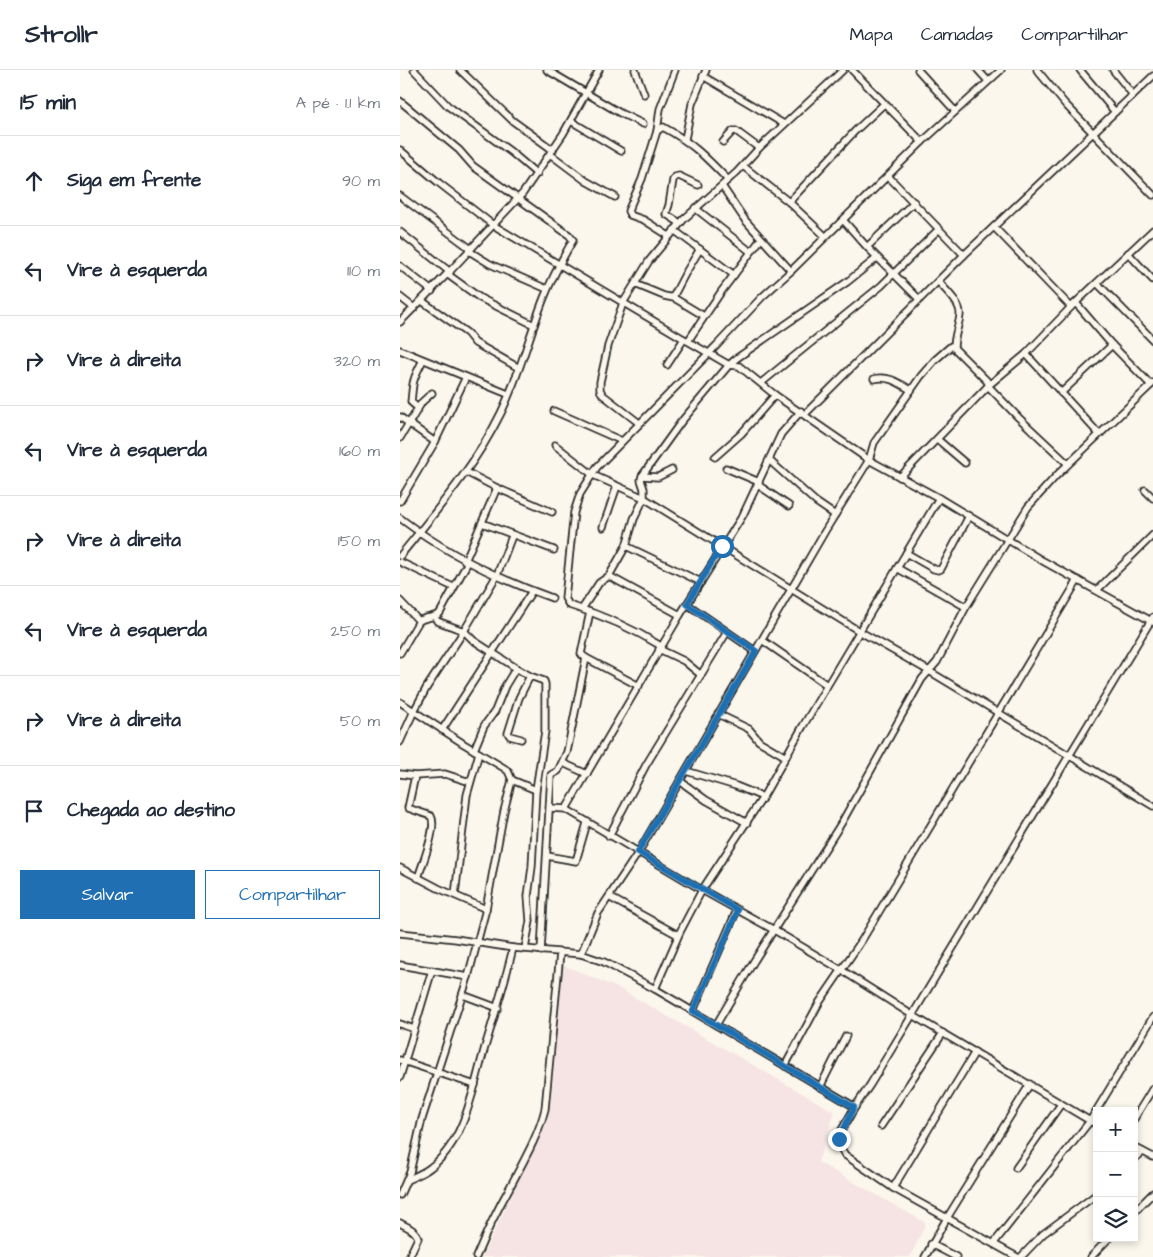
<!DOCTYPE html>
<html lang="pt">
<head>
<meta charset="utf-8">
<style>
  :root { --surface:#fff; --page:#f6f6f7; --text:#1f2937; --muted:#747a83; --line:#e0e1e3; --accent:#1f6fb2 }
  body { margin:0; font-family:"Architects Daughter",sans-serif; background:var(--page); color:var(--text) }
  .controls { position:absolute; right:15px; bottom:15px; display:grid; overflow:hidden; border-radius:0px; box-shadow:0 2px 8px #0003 }
  .controls button { width:45px; height:45px; display:grid; place-items:center; padding:0; border:0; border-bottom:1px solid var(--line); background:var(--surface); color:var(--text); font:25px sans-serif }
  .stop { position:absolute; width:15px; height:15px; margin:-11px; border:4px solid #1f6fb2; border-radius:50%; background:#fff }
  .stop.end { background:#1f6fb2; border-color:#fff; box-shadow:0 1px 5px #0008 }
  .list { margin:0; padding:0; list-style:none }
  h2 { display:flex; justify-content:space-between; align-items:center; height:65px; margin:0; padding:0 20px; font-size:21px }
  h2 small { font-size:16px; font-weight:400; color:var(--muted) }
  .list li { display:grid; grid-template-columns:32px 1fr auto; gap:15px; align-items:center; box-sizing:border-box; height:90px; padding:0 20px; border-top:1px solid var(--line) }
  .list b { display:block; font-size:19px; white-space:nowrap }
  .list em { font-size:16px; font-style:normal; color:var(--muted) }
  .actions { display:flex; gap:10px; padding:15px 20px }
  .actions a { flex:1; padding:11px 0; border:1px solid var(--accent); border-radius:0px; text-align:center; font-size:18px; color:var(--accent) }
  .actions .main { background:var(--accent); color:#fff }
  .icon { flex:none; width:28px; height:28px; fill:none; stroke:currentColor; stroke-width:2; stroke-linecap:round; stroke-linejoin:round }
  .map { position:relative; flex:none; width:753px; height:1187px; overflow:hidden }
  header { display:flex; align-items:center; gap:30px; box-sizing:border-box; height:70px; padding:0 25px; background:var(--surface); border-bottom:1px solid var(--line) }
  header strong { font-size:24px }
  nav { display:flex; gap:28px; margin-inline-start:auto; font-size:18px }
  main { display:flex }
  aside { flex:1; background:var(--surface) }
  .map>svg:first-child { display:block }
</style>
</head>
<body>
<header>
<strong>Strollr</strong>
<nav><a>Mapa</a><a>Camadas</a><a>Compartilhar</a></nav>
</header>
<main>
<aside>
<h2>15 min<small>A pé · 1.1 km</small></h2>
<ul class="list">
<li><svg class="icon" aria-label="ahead" viewBox="0 0 24 24"><path d="M12 20V5M6 11l6-6 6 6"/></svg><div><b>Siga em frente</b></div><em>90 m</em></li>
<li><svg class="icon" aria-label="left" viewBox="0 0 24 24"><path d="M17 20v-9H6M10 6l-5 5 5 5"/></svg><div><b>Vire à esquerda</b></div><em>110 m</em></li>
<li><svg class="icon" aria-label="right" viewBox="0 0 24 24"><path d="M7 20v-9h11M14 6l5 5-5 5"/></svg><div><b>Vire à direita</b></div><em>320 m</em></li>
<li><svg class="icon" aria-label="left" viewBox="0 0 24 24"><path d="M17 20v-9H6M10 6l-5 5 5 5"/></svg><div><b>Vire à esquerda</b></div><em>160 m</em></li>
<li><svg class="icon" aria-label="right" viewBox="0 0 24 24"><path d="M7 20v-9h11M14 6l5 5-5 5"/></svg><div><b>Vire à direita</b></div><em>150 m</em></li>
<li><svg class="icon" aria-label="left" viewBox="0 0 24 24"><path d="M17 20v-9H6M10 6l-5 5 5 5"/></svg><div><b>Vire à esquerda</b></div><em>250 m</em></li>
<li><svg class="icon" aria-label="right" viewBox="0 0 24 24"><path d="M7 20v-9h11M14 6l5 5-5 5"/></svg><div><b>Vire à direita</b></div><em>50 m</em></li>
<li><svg class="icon" aria-label="arrive" viewBox="0 0 24 24"><path d="M6 21V4h12l-3 4 3 4H6"/></svg><div><b>Chegada ao destino</b></div></li>
</ul>
<div class="actions"><a class="main">Salvar</a><a>Compartilhar</a></div>
</aside>
<div class="map">
<svg width="753" height="1187" viewBox="0 0 753 1187">
  <rect width="100%" height="100%" fill="#fbf7ec"/>
  <filter id="ink" filterUnits="userSpaceOnUse"><feTurbulence type="fractalNoise" baseFrequency=".02" numOctaves="2"/><feDisplacementMap in="SourceGraphic" scale="10" xChannelSelector="R" yChannelSelector="G"/><feConvolveMatrix kernelMatrix="1 2 1 2 8 2 1 2 1" color-interpolation-filters="sRGB"/></filter>
  <g filter="url(#ink)">
    <polygon fill="#f6e4e4" points="163,895 220,919 435,1042 418,1092 526,1153 510,1187 82,1187 146,1053 152,1022"/>
    <g fill="none" stroke-linecap="round" stroke-linejoin="round">
      <defs>
        <g id="minor">
          <polyline points="14,0 48,36 111,82 137,104"/>
          <polyline points="60,0 113,51 153,80"/>
          <polyline points="147,0 220,43 243,54"/>
          <polyline points="235,0 244,24"/>
          <polyline points="452,0 522,72"/>
          <polyline points="518,0 555,41"/>
          <polyline points="578,0 588,11"/>
          <polyline points="637,0 665,34 753,125"/>
          <polyline points="680,0 715,42"/>
          <polyline points="713,0 733,25"/>
          <polyline points="303,6 384,54"/>
          <path d="M0 31 59 80 73 96 169 165 173 170C162 189 152 208 144 228 129 266 119 306 101 343 75 396 37 440 0 486"/>
          <polyline points="171,51 221,81"/>
          <polyline points="257,61 260,39 275,0"/>
          <polyline points="285,69 292,34 306,0"/>
          <polyline points="323,72 333,61 336,61 359,78"/>
          <polyline points="0,80 39,113 93,155 284,269 329,295 339,296 375,325 469,390 539,428 643,491 753,552"/>
          <polyline points="150,84 186,111 215,127"/>
          <polyline points="343,96 389,132 425,166"/>
          <polyline points="488,106 564,185"/>
          <polyline points="322,116 345,150 391,201"/>
          <polyline points="0,126 71,179"/>
          <polyline points="389,132 455,61 484,34"/>
          <polyline points="295,138 351,182"/>
          <polyline points="443,150 467,177 519,229"/>
          <polyline points="280,153 266,144 269,135 273,110 275,107 279,106 298,115"/>
          <polyline points="594,157 671,237"/>
          <polyline points="274,160 334,205"/>
          <polyline points="0,162 50,202"/>
          <path d="M269 166 244 150 230 145 228 141 242 109 257 61 263 57C291 72 306 87 328 110"/>
          <polyline points="467,177 514,132"/>
          <polyline points="300,179 285,204 274,225 274,228 304,246"/>
          <polyline points="69,181 90,194 147,219"/>
          <polyline points="728,183 753,210"/>
          <polyline points="0,196 32,221"/>
          <polyline points="47,204 80,228 134,255"/>
          <path d="M538 211C545 220 561 233 560 245 559 256 554 265 554 278L587 311 590 318 619 348 668 394"/>
          <polyline points="697,213 753,270"/>
          <polyline points="235,214 264,226 274,228"/>
          <polyline points="0,227 14,238"/>
          <polyline points="22,231 67,263 75,273 119,298"/>
          <polyline points="676,233 712,275 751,315"/>
          <polyline points="0,252 52,199 123,123 163,64 199,0"/>
          <polyline points="288,271 321,222 361,169"/>
          <polyline points="0,280 108,324"/>
          <polyline points="626,284 699,364"/>
          <polyline points="267,295 284,269"/>
          <path d="M474 309C488 305 499 313 511 320"/>
          <polyline points="361,313 481,216 539,159"/>
          <polyline points="661,323 712,275"/>
          <path d="M18 338 11 332C12 325 12 316 14 310 16 303 20 296 23 290"/>
          <polyline points="154,341 222,371"/>
          <polyline points="405,344 564,185 753,6"/>
          <polyline points="0,347 35,372"/>
          <polyline points="239,353 203,325 200,320 200,312 208,276 223,233 249,191 284,149 337,102 359,78 443,0"/>
          <polyline points="0,368 22,332 32,323"/>
          <polyline points="537,369 565,393"/>
          <polyline points="155,375 193,405 244,428 459,561 529,601 753,736"/>
          <polyline points="315,387 341,364 375,325"/>
          <polyline points="370,391 416,432 435,445"/>
          <polyline points="326,398 359,412"/>
          <polyline points="66,402 97,418 152,442"/>
          <polyline points="242,406 258,407 272,400"/>
          <polyline points="500,407 589,315 626,284 671,237 753,160"/>
          <polyline points="358,415 389,436"/>
          <polyline points="745,420 753,428"/>
          <polyline points="0,431 35,372 66,307"/>
          <path d="M0 448C46 483 98 509 152 528"/>
          <polyline points="82,453 154,480"/>
          <polyline points="203,457 217,416"/>
          <polyline points="226,476 301,512"/>
          <polyline points="506,483 534,499 538,500 541,499 569,446"/>
          <polyline points="65,491 97,418"/>
          <polyline points="0,492 53,517"/>
          <polyline points="497,498 566,537"/>
          <polyline points="209,506 280,545"/>
          <polyline points="697,520 753,465"/>
          <polyline points="0,531 19,551"/>
          <polyline points="287,534 355,581"/>
          <polyline points="182,539 199,513 209,506 226,476 234,449 244,428 244,419 241,410 242,406 281,352 329,295 337,288 447,212 477,188"/>
          <polyline points="190,542 181,584 186,588 239,616"/>
          <polyline points="35,547 37,551 64,561 73,570 116,598 130,606 144,611 145,614 145,661 136,720 132,797 128,826 130,851 125,879"/>
          <polyline points="362,570 427,615"/>
          <path d="M261 576C232 558 202 545 169 535L165 528 174 442 180 424 197 397 317 275 362 227 391 201 522 72 601 0"/>
          <polyline points="259,579 284,591 301,605"/>
          <path d="M0 583 19 551C26 546 33 549 40 543L68 492"/>
          <polyline points="0,632 64,674 104,698 108,701 112,710 104,741 86,839 68,907 22,1049 10,1102 0,1125"/>
          <polyline points="318,644 349,659 359,671 386,687"/>
          <polyline points="42,660 132,521"/>
          <polyline points="121,669 110,666 108,663 119,628 130,606"/>
          <polyline points="0,672 14,641 27,617 64,561 97,505 112,466"/>
          <polyline points="74,680 84,656 95,641 105,616 116,598"/>
          <polyline points="163,693 187,704"/>
          <polyline points="286,701 336,716 363,727"/>
          <polyline points="0,704 15,706 45,704 70,712"/>
          <path d="M15 706 8 738 31 746C38 757 22 794 18 808"/>
          <polyline points="112,710 136,720"/>
          <polyline points="280,711 306,730 347,753"/>
          <polyline points="150,738 166,739 280,545 343,445 381,364 401,341"/>
          <polyline points="166,739 302,820 374,860 443,901 512,945 697,1055"/>
          <polyline points="209,766 246,695 327,562"/>
          <polyline points="147,786 176,791 187,753"/>
          <polyline points="0,798 38,818 86,839"/>
          <polyline points="55,825 67,725 79,683"/>
          <polyline points="209,827 278,865"/>
          <polyline points="0,863 56,869 113,878 181,884 204,892 255,919 455,1037"/>
          <polyline points="141,881 151,705 158,701 167,682 186,588"/>
          <polyline points="181,884 198,843 238,783 425,461 469,390 474,373 521,306 535,290 551,276 554,278"/>
          <polyline points="0,895 68,907"/>
          <polyline points="255,919 280,862 302,820 363,727 403,656 539,428"/>
          <polyline points="63,925 98,938"/>
          <polyline points="293,941 337,840"/>
          <polyline points="0,954 14,959"/>
          <polyline points="316,955 354,891 442,752 522,609 537,592 566,537 628,437 657,405 753,313"/>
          <polyline points="0,990 75,1015"/>
          <polyline points="385,996 419,933 462,870 678,510"/>
          <polyline points="0,1007 32,900"/>
          <polyline points="420,1017 446,966"/>
          <polyline points="734,1049 753,1018"/>
          <polyline points="481,1056 543,963"/>
          <polyline points="734,1077 753,1087"/>
          <polyline points="734,1089 743,1082"/>
          <polyline points="616,1098 661,1034"/>
          <path d="M7 1110C15 1106 24 1103 31 1097 66 1070 73 1018 85 977 95 944 105 912 113 878"/>
          <polyline points="493,1118 575,982"/>
          <polyline points="734,1142 753,1123"/>
          <path d="M0 1153C7 1157 16 1160 18 1168L9 1187"/>
          <polyline points="594,1173 690,1051 753,947"/>
          <polyline points="531,1174 556,1187"/>
          <path d="M76 1187C86 1163 97 1140 110 1117 123 1092 138 1067 145 1039L160 883"/>
          <polyline points="525,1187 547,1148 630,1014"/>
          <polyline points="617,1187 493,1118 445,1085 439,1075 440,1063 455,1037 470,1015 753,547"/>
          <polyline points="621,1187 643,1164 697,1124"/>
          <polyline points="691,1187 709,1168"/>
        </g>
      </defs>
      <use href="#minor" stroke="#2b2b2b" stroke-width="9"/>
      <use href="#minor" stroke="#fbf7ec" stroke-width="5.5"/>
    </g>
  </g>
  <g fill="none" stroke-linecap="round" stroke-linejoin="round" filter="url(#ink)">
    <polyline stroke="#1f6fb2" stroke-width="6" points="322,476 287,534 356,581 238,782 338,840 293,941 454,1037 439,1069"/>
  </g>
</svg>
<div class="controls">
<button>+</button>
<button>−</button>
<button><svg class="icon" aria-label="layers" viewBox="0 0 24 24"><path d="M12 4l9 5-9 5-9-5zM3 14l9 5 9-5"/></svg></button>
</div>
<div class="stop" style="left:322px;top:476px"></div>
<div class="stop end" style="left:439px;top:1069px"></div>
</div>
</main>
</body>
</html>
